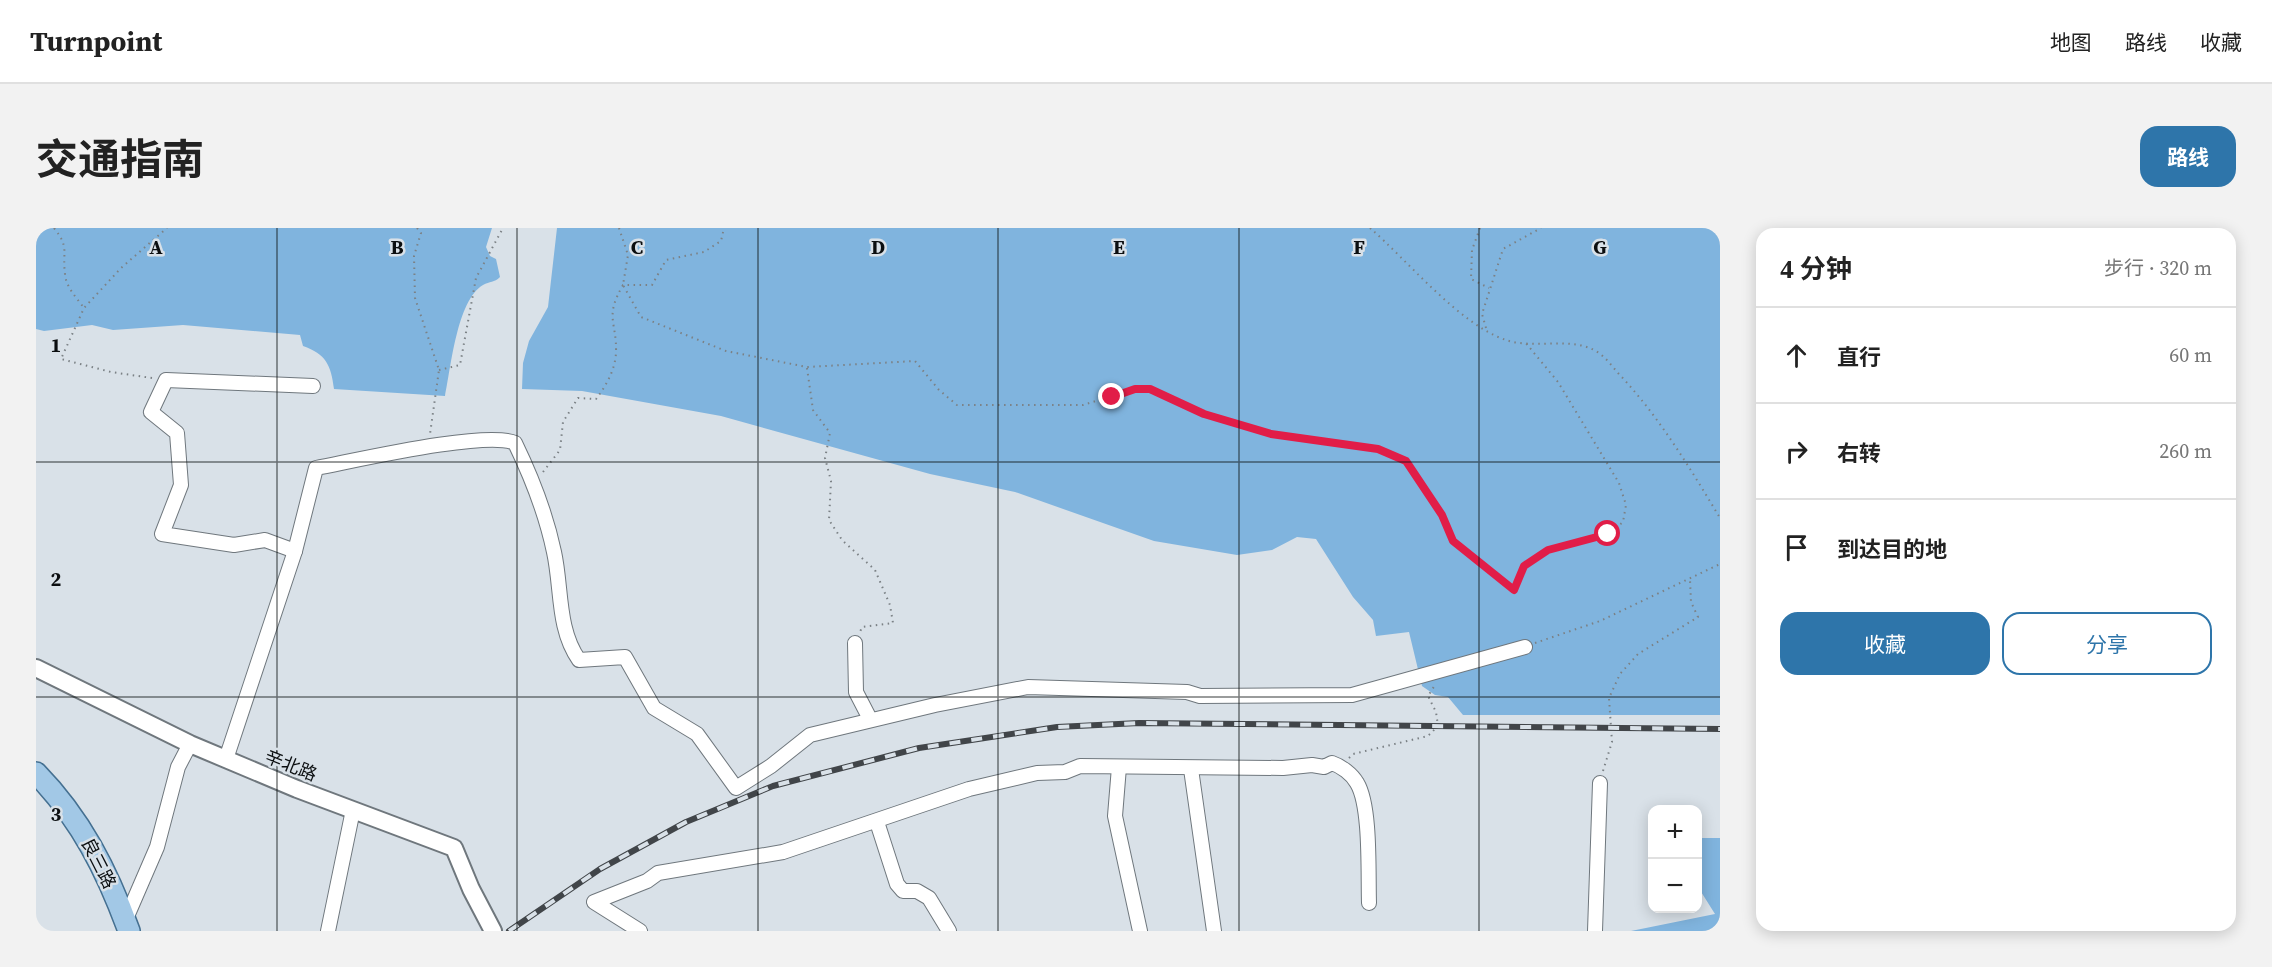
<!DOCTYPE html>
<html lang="zh">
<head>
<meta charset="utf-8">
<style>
  :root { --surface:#fff; --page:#f2f2f2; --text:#222; --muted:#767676; --line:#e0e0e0; --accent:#2e75aa }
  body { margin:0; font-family:"Source Serif 4","Noto Sans SC",serif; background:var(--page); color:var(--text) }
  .controls { position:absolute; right:18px; bottom:18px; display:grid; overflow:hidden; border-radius:12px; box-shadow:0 3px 15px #0003 }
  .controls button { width:54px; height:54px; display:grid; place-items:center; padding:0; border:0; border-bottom:2px solid var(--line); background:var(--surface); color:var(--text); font:30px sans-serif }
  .stop { position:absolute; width:18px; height:18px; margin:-14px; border:4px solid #e11d48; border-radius:50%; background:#fff }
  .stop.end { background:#e11d48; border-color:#fff; box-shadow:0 2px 6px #0008 }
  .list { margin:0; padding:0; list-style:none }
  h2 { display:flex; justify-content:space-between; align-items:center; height:78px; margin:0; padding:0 24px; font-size:26px }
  h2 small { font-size:20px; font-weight:400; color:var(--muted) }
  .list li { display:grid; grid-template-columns:39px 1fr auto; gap:18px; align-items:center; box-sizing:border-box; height:96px; padding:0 24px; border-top:2px solid var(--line) }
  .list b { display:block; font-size:22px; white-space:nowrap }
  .list em { font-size:20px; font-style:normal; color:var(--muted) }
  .actions { display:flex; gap:12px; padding:18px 24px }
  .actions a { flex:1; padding:14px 0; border:2px solid var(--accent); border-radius:18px; text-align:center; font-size:21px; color:var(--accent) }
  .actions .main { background:var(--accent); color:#fff }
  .icon { flex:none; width:33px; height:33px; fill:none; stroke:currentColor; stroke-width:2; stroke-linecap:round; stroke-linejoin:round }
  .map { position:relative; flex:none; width:1684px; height:703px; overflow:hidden; border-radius:18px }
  header { display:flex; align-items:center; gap:36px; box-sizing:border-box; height:84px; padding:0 30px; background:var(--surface); border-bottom:2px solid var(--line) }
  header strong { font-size:28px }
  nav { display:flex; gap:33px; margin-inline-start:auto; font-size:21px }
  .intro { display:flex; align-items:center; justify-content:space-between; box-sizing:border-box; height:144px; padding:0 36px }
  h1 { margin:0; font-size:42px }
  .button { padding:15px 27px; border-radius:18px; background:var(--accent); color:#fff; font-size:21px; font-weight:700 }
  main { display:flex; gap:36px; padding:0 36px }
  aside { flex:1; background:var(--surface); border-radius:18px; box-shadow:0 3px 15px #0003 }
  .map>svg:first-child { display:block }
</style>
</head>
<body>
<header>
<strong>Turnpoint</strong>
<nav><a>地图</a><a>路线</a><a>收藏</a></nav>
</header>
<div class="intro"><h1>交通指南</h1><a class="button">路线</a></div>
<main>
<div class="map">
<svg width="1684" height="703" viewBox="0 0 1684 703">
  <rect width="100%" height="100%" fill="#d9e1e8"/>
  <g fill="#80b4de">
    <path d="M0 0H456L450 19 454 28 460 31 464 49C458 55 454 53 447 57 421 72 415 140 409 168L298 161C295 137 290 126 267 118L264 107 147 97 77 102 56 97 8 103 0 101Z"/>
    <polygon points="521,0 1684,0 1684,487 1427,487 1412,469 1399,467 1386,458 1373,404 1340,408 1337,392 1317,369 1280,311 1261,309 1236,322 1201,327 1118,313 979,264 894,246 685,188 546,163 486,161 487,135 493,113 512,79"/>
    <polygon points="1662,610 1684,610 1684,703 1595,703 1679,686 1662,659"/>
  </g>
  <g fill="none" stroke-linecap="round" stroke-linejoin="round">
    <defs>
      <g id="minor">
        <polyline points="259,323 229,312 198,317 126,306 145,257 141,205 115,184 130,152 277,158"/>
        <polyline points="819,415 820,464 834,491"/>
        <path d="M190 531 259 323 280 240C318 233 450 202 479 215 496 250 510 286 518 324 526 360 521 401 543 432L589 429 618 480 661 506 700 560 735 538 774 507 899 477 992 459 1151 464 1164 468 1316 467 1489 419"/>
        <polyline points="1083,539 1079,588 1104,703"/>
        <polyline points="1155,541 1178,703"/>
        <polyline points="841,594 861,656 867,663 881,663 893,670 913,703"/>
        <polyline points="89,693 121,619 142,539 154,516"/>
        <polyline points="292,703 317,582"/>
        <path d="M604 703 558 674 611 653 622 645 747 624 933 561 1001 545 1029 544 1044 538 1247 540 1276 537 1288 539 1296 535C1305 538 1316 546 1321 555 1335 578 1332 645 1333 675"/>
        <polyline points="1559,703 1564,555"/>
      </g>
      <polyline id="tertiary" points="0,440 154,516 261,561 418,620 435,661 457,703"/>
      <path id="primary" d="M0 545C45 591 71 643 93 703"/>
    </defs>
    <use href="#minor" stroke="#6f777d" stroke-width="16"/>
    <use href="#tertiary" stroke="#6f777d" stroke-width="20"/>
    <use href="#primary" stroke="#457091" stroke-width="24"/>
    <g stroke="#7b8185" stroke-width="2" stroke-dasharray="1.5 4.5" stroke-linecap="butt">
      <path d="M18 0C34 20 26 23 29 46 30 59 40 69 48 80"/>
      <polyline points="381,0 385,5 378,28 379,70 403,142 394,206"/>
      <polyline points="583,0 592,27 587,57 605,89 690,123 771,139 879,133 903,162 921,177 1047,177 1099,161 1114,161 1168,186 1235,206 1342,221 1370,233 1406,287 1417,313 1478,362 1489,338 1512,322 1572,306 1587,294 1590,277 1583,255 1522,154 1489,114"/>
      <path d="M1334 0C1371 32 1424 97 1470 112 1500 122 1537 107 1563 125 1570 130 1576 138 1582 145 1622 187 1654 240 1684 290"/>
      <polyline points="1444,0 1436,22 1435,51 1453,60"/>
      <polyline points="1450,100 1446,86 1467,21 1505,0"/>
      <polyline points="771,140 777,182 794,205 789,230 795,253 793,292 806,312 839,342 854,377 857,395 826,399 824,404"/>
      <polyline points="403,142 424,137 440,50 467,0"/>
      <polyline points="116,150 75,144 25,131 48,80 85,40 131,0"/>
      <path d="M507 244 524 222 527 194 542 170 560 171C570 158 579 142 580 125 581 93 568 90 587 57H616L630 32 668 24 685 13 688 0"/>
      <polyline points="1499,415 1564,393 1684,336"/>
      <polyline points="1684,500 1684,506"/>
      <polyline points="1313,530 1317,526 1392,508 1402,498 1400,484 1392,468 1399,457"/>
      <polyline points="1567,543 1576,514 1573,470 1584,446 1602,426 1662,389 1655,374 1654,352"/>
    </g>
    <use href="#minor" stroke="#fff" stroke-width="14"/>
    <use href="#tertiary" stroke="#fff" stroke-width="16"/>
    <use href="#primary" stroke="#a2c8e6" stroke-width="21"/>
    <defs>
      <polyline id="rail" points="473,703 564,641 650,594 737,558 883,520 1021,499 1103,495 1684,501"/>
    </defs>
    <use href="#rail" stroke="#414549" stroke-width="6"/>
    <use href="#rail" stroke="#d9e1e8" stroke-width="4" stroke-dasharray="11" stroke-linecap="butt"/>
  </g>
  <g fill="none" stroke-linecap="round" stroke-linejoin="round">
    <polyline stroke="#e11d48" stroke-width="8" points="1076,169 1099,161 1114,161 1168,186 1235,206 1342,221 1370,233 1406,287 1417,313 1478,362 1488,338 1512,322 1572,306"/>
  </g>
  <path fill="none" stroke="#0b0e10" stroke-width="1.5" stroke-opacity="0.55" d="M241 0V703M481 0V703M722 0V703M962 0V703M1203 0V703M1443 0V703M0 234H1684M0 469H1684"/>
  <g text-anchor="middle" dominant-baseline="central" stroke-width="5" stroke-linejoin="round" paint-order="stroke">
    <g font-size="18" fill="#0b0e10" stroke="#d9e1e8">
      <text transform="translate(255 537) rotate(22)">辛北路</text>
      <text transform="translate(63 635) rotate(63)">良三路</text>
    </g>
  </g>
  <g font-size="20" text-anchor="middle" font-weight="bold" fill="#0b0e10" stroke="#d9e1e8" stroke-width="5" stroke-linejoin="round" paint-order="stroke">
    <text x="120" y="26">A</text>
    <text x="361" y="26">B</text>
    <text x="601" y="26">C</text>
    <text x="842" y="26">D</text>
    <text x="1083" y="26">E</text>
    <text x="1323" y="26">F</text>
    <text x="1564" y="26">G</text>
    <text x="20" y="124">1</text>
    <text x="20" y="358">2</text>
    <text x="20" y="593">3</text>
  </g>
</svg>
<div class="controls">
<button>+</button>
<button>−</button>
</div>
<div class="stop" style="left:1572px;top:306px"></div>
<div class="stop end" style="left:1076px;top:169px"></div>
</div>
<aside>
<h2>4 分钟<small>步行 · 320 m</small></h2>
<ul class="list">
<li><svg class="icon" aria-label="ahead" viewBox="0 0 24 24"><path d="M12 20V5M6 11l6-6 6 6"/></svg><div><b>直行</b></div><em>60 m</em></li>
<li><svg class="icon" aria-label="right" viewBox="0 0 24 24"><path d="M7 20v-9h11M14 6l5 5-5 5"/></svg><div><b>右转</b></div><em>260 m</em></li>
<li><svg class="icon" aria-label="arrive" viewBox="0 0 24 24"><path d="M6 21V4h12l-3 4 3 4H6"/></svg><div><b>到达目的地</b></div></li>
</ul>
<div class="actions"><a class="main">收藏</a><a>分享</a></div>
</aside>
</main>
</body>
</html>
